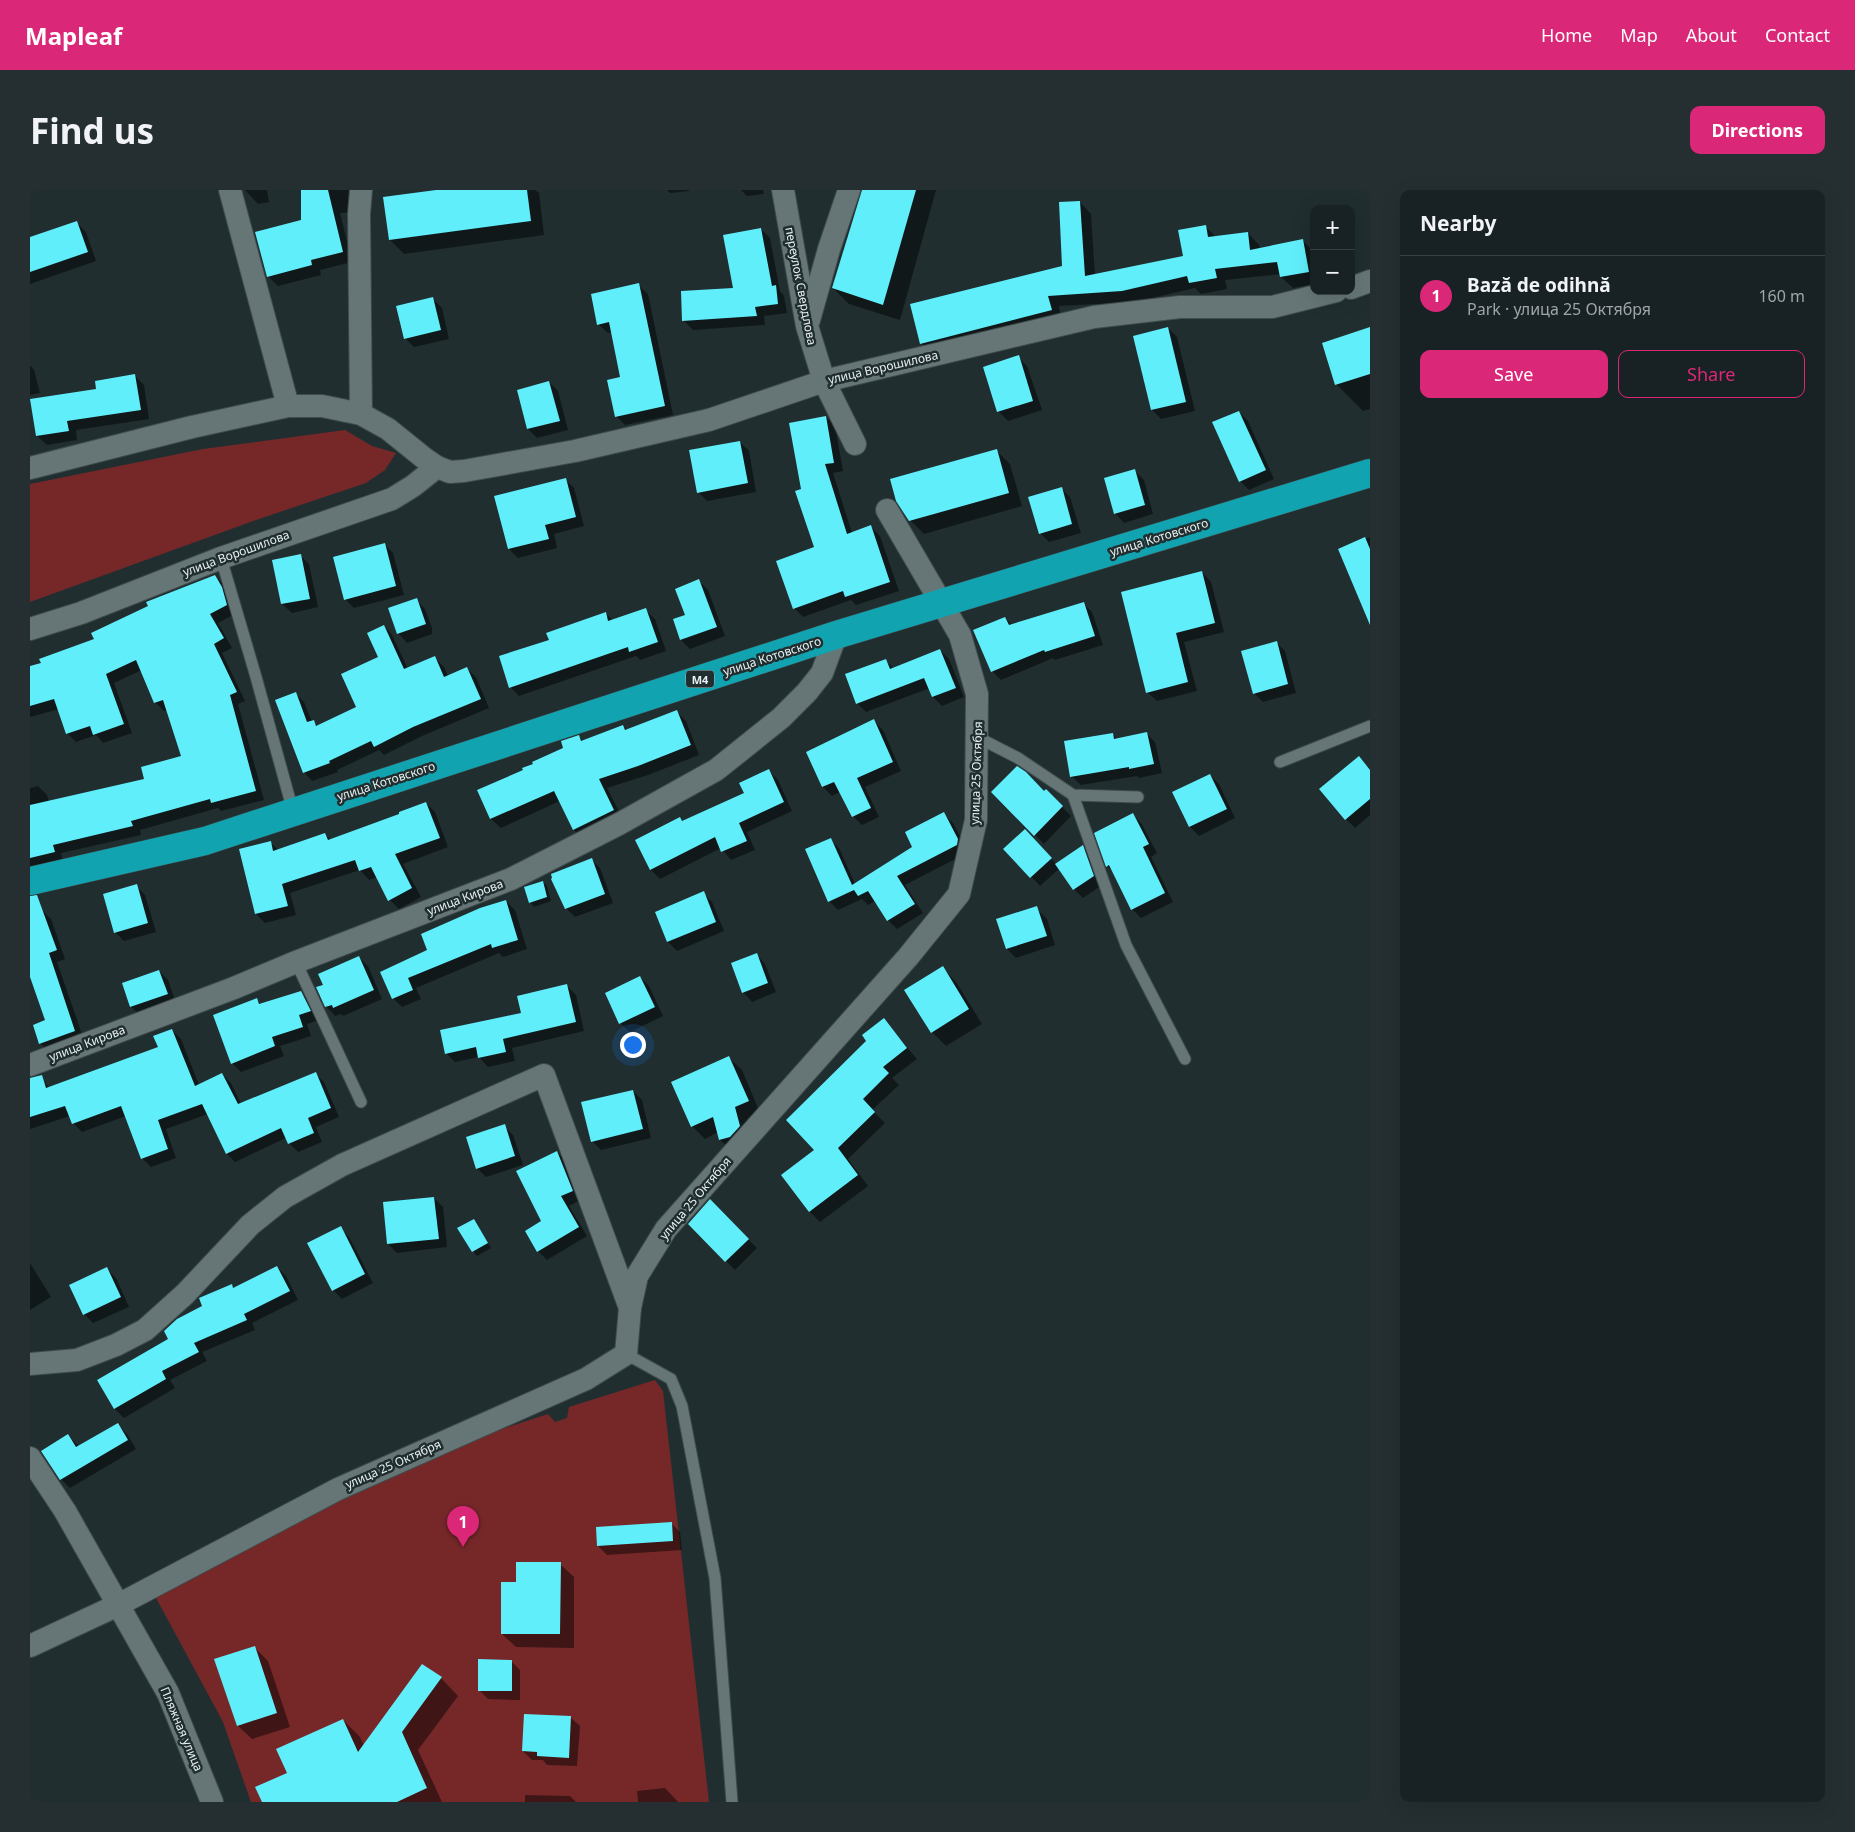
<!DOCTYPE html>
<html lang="en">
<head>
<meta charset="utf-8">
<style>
  :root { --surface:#182224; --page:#252f31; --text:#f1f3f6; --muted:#9fa4a6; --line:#363f41; --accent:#db2777 }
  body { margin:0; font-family:"Noto Sans",sans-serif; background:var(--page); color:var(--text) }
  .controls { position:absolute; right:15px; top:15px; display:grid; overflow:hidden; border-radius:10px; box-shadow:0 5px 20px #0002 }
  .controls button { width:45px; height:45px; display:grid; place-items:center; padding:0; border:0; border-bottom:1px solid var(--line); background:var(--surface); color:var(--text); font:25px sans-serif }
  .you { position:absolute; left:602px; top:854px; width:18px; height:18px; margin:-12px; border:4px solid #fff; border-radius:50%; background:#1a73e8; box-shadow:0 0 0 8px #1a73e833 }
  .badge { display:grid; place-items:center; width:32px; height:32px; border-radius:50%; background:var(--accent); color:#fff; font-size:16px; font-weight:700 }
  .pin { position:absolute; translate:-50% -41px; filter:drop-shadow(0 1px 2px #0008) }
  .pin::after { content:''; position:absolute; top:26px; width:18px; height:15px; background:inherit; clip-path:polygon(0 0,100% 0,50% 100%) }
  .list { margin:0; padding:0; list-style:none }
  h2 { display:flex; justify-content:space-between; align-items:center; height:65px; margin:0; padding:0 20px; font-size:21px }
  h2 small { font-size:16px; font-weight:400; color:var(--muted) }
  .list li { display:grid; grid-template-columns:32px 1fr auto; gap:15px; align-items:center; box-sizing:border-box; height:80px; padding:0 20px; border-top:1px solid var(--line) }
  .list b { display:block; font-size:19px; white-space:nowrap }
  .list p { margin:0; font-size:16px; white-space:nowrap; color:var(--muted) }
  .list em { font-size:16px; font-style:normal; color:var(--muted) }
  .actions { display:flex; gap:10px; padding:15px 20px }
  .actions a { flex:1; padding:11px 0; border:1px solid var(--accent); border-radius:10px; text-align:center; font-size:18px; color:var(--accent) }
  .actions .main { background:var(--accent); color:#fff }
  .map { position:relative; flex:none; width:1340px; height:1612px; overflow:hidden; border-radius:10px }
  header { display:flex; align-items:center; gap:30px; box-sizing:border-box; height:70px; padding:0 25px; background:var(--accent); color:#fff }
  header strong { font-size:24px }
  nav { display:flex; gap:28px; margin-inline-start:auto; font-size:18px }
  .intro { display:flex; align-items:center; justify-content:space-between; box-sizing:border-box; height:120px; padding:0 30px }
  h1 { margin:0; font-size:35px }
  .button { padding:12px 22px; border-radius:10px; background:var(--accent); color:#fff; font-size:18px; font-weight:700 }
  main { display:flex; gap:30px; padding:0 30px }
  aside { flex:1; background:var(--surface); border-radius:10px; box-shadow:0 5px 20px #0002 }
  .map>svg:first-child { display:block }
</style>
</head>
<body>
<header>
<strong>Mapleaf</strong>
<nav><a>Home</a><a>Map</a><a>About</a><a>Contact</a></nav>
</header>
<div class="intro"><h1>Find us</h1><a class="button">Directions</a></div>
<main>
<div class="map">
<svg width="1340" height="1612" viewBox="0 0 1340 1612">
  <rect width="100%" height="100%" fill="#202e30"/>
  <g fill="#762829">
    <polygon points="315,240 342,256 366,263 355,280 336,293 229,329 0,412 0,294 173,259"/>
    <polygon points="625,1190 633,1201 679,1612 221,1612 193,1532 125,1406 308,1307 456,1244 518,1224 525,1232 537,1228 539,1217"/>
  </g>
  <g fill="#0007">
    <polygon points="215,0 237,0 239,12 228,14"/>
    <polygon points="272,0 331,0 326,22 310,23 322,72 290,80 291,85 248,96 238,86 273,31"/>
    <polygon points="415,0 505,0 509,3 514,45 374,64 360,50 355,8"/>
    <polygon points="637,0 659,0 659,1 640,3"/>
    <polygon points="711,0 733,0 734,4 717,6"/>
    <polygon points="834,0 906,0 870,130 819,114 803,98"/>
    <polygon points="1050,12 1061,24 1065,86 1155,67 1175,36 1186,47 1218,43 1229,55 1230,59 1272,50 1284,62 1284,94 1263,98 1251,87 1251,84 1195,90 1197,99 1171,104 1165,98 1104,112 1029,116 1032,132 903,164 891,153 1034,77"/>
    <polygon points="47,33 56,42 66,71 0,94 0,49"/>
    <polygon points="731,39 740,48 750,101 754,106 757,123 734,126 735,135 663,140 654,131 704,99"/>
    <polygon points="608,95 618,104 643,225 595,235 586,226 592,188 582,142 578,143 568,134"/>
    <polygon points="403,109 412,118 419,149 384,157 375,148"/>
    <polygon points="1138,138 1147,147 1165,221 1131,229 1122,220 1105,146"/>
    <polygon points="1340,139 1340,219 1333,221 1306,194"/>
    <polygon points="988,167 997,176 1012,220 978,231 969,222 954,178"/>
    <polygon points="0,175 4,180 10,203 0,205"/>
    <polygon points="105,186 114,195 119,229 46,240 47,250 17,255 7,246 2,210 67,200"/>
    <polygon points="519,192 528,201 538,240 507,248 498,239 488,200"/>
    <polygon points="1209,222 1218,231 1244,289 1219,300 1210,291"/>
    <polygon points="796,227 805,236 813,281 803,283 822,343 841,337 850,346 869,401 826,415 821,410 773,427 764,418 786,358"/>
    <polygon points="710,252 719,261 726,302 677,311 668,302"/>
    <polygon points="966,260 980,274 992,316 894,344 880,330"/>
    <polygon points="1105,281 1114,290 1123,324 1094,333 1085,323"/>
    <polygon points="535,289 544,298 554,336 524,344 527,358 488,368 479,359"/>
    <polygon points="1031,298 1040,307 1051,343 1019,352 1010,343"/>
    <polygon points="1340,347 1340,421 1310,360"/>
    <polygon points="354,354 363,363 374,405 324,418 315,409"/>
    <polygon points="270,365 279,374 288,417 262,423 252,414 244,371"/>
    <polygon points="1172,382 1181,392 1194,442 1154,452 1167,501 1127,511 1117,502"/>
    <polygon points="184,386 194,395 205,424 188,433 202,458 192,463 215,511 208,514 234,610 191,621 188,618 110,640 111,645 31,663 33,671 0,679 0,598 8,596 17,605 19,612 116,590 153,567 138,520 134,521 125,512 112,480 84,493 102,543 73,553 66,545 46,552 37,543 29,519 0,527 0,477 12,473 66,450"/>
    <polygon points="669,391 678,400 695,446 660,459 651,450 644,430 657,425"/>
    <polygon points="386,410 395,419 402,438 402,444 377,453 368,443"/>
    <polygon points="1053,413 1062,422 1073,455 1025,470 1023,468 971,490 962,481 975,428 982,435"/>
    <polygon points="615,420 625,429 636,461 610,470 606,466 489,506 480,497 521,451 576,423 583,431"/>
    <polygon points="354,436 362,445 378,479 405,468 414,477 418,486 437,479 446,487 459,518 392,546 354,565 349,560 307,580 308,582 282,591 274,582 265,503 274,512 282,532 283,531 288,536 328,518 350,467"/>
    <polygon points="1246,452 1255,461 1266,503 1233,512 1224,503"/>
    <polygon points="910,460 919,469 934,507 912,516 903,507 900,498 836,522 827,513 856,471 864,479"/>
    <polygon points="647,522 656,531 669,565 618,585 577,598 593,629 553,649 544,640 530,611 471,638 461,629 449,601 494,580 534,559 549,547 553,551 593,536 598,541"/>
    <polygon points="844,531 853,540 871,581 835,597 849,627 832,635 823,626 810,602 802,606 793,597 777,563"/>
    <polygon points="1116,543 1125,552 1132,583 1109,588 1107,586 1051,595 1041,586 1083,545 1088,550"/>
    <polygon points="1329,568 1340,579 1340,625 1325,638 1316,629"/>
    <polygon points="739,581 748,590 762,621 717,642 725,660 701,670 691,658 630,689 621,680 606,651 650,629 653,631 715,604"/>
    <polygon points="1180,585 1189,594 1205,628 1169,646 1160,637 1144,603"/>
    <polygon points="1016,601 1041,626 1014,654 963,602 1014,603"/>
    <polygon points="396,613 405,622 418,657 373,674 391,707 369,719 360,710 347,687 339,690 330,680 260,703 266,725 235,733 226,724 210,660 240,652 248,660 295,645 301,650 371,625"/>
    <polygon points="914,624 923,633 937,659 935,664 875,695 893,723 867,739 858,730 845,711 838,715 832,709 808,720 799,711 800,649 809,658 825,694 884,657"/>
    <polygon points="1102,624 1111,633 1127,663 1121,667 1143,712 1111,728 1102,719 1084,682 1077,676"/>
    <polygon points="1004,650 1027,675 1053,657 1061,666 1072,695 1053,708 1044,699 1030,678 1010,696 975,659"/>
    <polygon points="561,669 570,678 583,713 545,727 536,718"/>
    <polygon points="513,692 517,696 521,711 504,717 500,712"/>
    <polygon points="106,696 115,705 126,742 94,751 85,742"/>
    <polygon points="673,703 682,712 694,741 647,761 638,752 627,722"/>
    <polygon points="476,711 485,720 497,759 473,767 469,763 386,798 391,809 372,817 363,808 351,782 399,761"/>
    <polygon points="12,720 21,729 35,769 27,772 54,850 19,862 10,853 16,831 0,783 0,725"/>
    <polygon points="1008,720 1017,729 1025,755 986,768 977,759"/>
    <polygon points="726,764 735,774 746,802 722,812 713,802"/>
    <polygon points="329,767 338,776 352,809 313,826 311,824 305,826 296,816"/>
    <polygon points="913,778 926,792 952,834 916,856 902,842"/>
    <polygon points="129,781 138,790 146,813 111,826 101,817 93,794"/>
    <polygon points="610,787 619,796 633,826 600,842 590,833"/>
    <polygon points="537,796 546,805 554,841 482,858 485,871 458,877 449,867 425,872 416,863 493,824"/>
    <polygon points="271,803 280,812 289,830 277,834 281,846 250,856 254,866 211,882 202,873 227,810 232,815"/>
    <polygon points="854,830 887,869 862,888 869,895 842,920 855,933 818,969 838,996 790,1032 780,1022 838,851"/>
    <polygon points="142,840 151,849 169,895 192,884 201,893 211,914 285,883 294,892 309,927 286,937 292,952 268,962 259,953 256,948 205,972 197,964 178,924 136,939 146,968 121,977 112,968 96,926 52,942 43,933 40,926 0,939 0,896 13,891 20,898 129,858"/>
    <polygon points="699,868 712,880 730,923 717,929 722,949 703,962 690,950 688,942 675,949 662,936"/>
    <polygon points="603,901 612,910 621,948 571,960 562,951"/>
    <polygon points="474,936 483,945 493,975 456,987 447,978"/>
    <polygon points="527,962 536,971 551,1010 539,1016 557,1046 517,1070 508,1061"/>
    <polygon points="404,1008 413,1017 417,1057 367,1063 358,1054"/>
    <polygon points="680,1011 727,1058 705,1080 659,1034"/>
    <polygon points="444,1030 461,1058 447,1066 443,1061"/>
    <polygon points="310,1038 319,1047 343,1093 312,1109 303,1100"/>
    <polygon points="0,1073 21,1107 0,1120"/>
    <polygon points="247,1077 256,1086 268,1110 222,1133 225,1140 172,1162 177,1171 140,1190 145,1198 94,1228 85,1219 69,1191 139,1149 174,1116 201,1096 204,1099"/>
    <polygon points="77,1079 86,1088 99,1117 63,1133 54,1124"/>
    <polygon points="88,1235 97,1244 106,1259 40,1298 31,1289 38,1245 49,1257"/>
    <polygon points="641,1333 650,1342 652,1360 577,1365 568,1356"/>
    <polygon points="530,1374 544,1387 544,1458 486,1457 472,1444 487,1393"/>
    <polygon points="224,1457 238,1471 260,1537 222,1549 208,1536"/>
    <polygon points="481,1471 490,1480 490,1510 458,1509 449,1500"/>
    <polygon points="411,1488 428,1506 388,1560 412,1612 233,1612 258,1584 313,1530 330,1547 334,1556"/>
    <polygon points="540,1527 550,1536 547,1576 517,1575 513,1570 502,1570 493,1561"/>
    <polygon points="635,1598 648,1612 608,1612 607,1601"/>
    <polygon points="495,1605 540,1606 546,1612 495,1612"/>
  </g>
  <g fill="#61eefb">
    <polygon points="271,0 298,0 313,62 281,70 282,75 237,87 225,42 271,30"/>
    <polygon points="406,0 497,0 501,31 359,50 353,7"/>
    <polygon points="832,0 886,0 853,115 802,98"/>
    <polygon points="1050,11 1055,86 1153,66 1148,40 1176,35 1178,47 1218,42 1220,60 1273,49 1279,82 1250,87 1247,72 1185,79 1187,88 1159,93 1157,86 1092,101 1018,106 1022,120 890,154 880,114 1032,76 1029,12"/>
    <polygon points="47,31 58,62 0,82 0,47"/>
    <polygon points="731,38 742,96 746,95 748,114 725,117 727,126 652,131 651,101 703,98 693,45"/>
    <polygon points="609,93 635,216 585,227 577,190 590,187 579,132 567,135 561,104"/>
    <polygon points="403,107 411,140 374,149 366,116"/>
    <polygon points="1138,137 1156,212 1121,220 1103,146"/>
    <polygon points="1340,137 1340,184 1305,195 1292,153"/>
    <polygon points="989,165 1003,211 967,222 953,177"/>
    <polygon points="105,184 111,220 37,231 39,241 6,246 0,209 66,199 65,191"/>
    <polygon points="519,191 530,231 497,239 487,200"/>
    <polygon points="1209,221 1236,280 1209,292 1182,232"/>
    <polygon points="796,226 804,273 795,274 817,344 841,335 860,392 815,407 813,401 763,419 746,371 784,357 765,301 771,299 759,233"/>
    <polygon points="710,251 718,293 667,303 659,260"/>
    <polygon points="967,259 979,303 879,331 866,311 860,289"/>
    <polygon points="1105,279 1115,315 1084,324 1074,288"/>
    <polygon points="536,288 546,327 515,335 519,349 478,359 464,306"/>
    <polygon points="1032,297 1042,334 1009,344 998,307"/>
    <polygon points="1335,347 1340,359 1340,435 1308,359"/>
    <polygon points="355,353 366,396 314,410 303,367"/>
    <polygon points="271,364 280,409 251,414 242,370"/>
    <polygon points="1172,381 1185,433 1146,443 1158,492 1116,503 1091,402"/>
    <polygon points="185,385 192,397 197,415 180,424 194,448 184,454 207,502 200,505 226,601 181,613 180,609 101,631 103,636 23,655 25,662 0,668 0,615 114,589 111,577 151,566 133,510 124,513 106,470 76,484 94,534 63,545 60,536 36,544 24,509 0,516 0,476 11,473 9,469 64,449 61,443 118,416 116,412"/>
    <polygon points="669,389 687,437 650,450 643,429 655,425 645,399"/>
    <polygon points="387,408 396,434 367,444 358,418"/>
    <polygon points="1054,412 1065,446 1015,462 1014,460 961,482 943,440 975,427 979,435"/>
    <polygon points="616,418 628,452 599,462 598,457 479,498 469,466 519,450 516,443 576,422 578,431"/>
    <polygon points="354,435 374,479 405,466 414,487 437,477 451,509 383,537 344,557 341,551 299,571 300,573 273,583 245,510 266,502 277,532 284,530 286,536 326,517 311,484 348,467 337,443"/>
    <polygon points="1247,451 1258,494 1223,504 1211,461"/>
    <polygon points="910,459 926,498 902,507 894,488 826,514 815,484 856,469 860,479"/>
    <polygon points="647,520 661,555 608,576 569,589 584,620 543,640 524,601 460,629 447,600 493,580 492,578 503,574 502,572 533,558 531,551 549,545 551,551 593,535 595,540"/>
    <polygon points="844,529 863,572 827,588 841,618 822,627 804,592 792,597 776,562"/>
    <polygon points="1117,542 1124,574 1099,579 1099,577 1040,587 1034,551 1083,543 1084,549"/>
    <polygon points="1329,566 1340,580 1340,609 1315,630 1289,599"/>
    <polygon points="987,576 996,582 1014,601 1016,599 1033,616 1004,646 961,602"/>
    <polygon points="739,579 754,612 709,633 717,651 691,662 685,647 620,680 605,650 650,627 652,631 714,603 709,593"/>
    <polygon points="1180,584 1197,619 1159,637 1142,602"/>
    <polygon points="396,612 410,648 365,664 382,698 358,711 341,677 329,681 325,670 252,694 258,716 225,724 209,659 241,651 243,661 295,643 298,650 369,624 369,622"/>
    <polygon points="914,622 928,649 927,655 867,686 885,714 857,731 838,701 828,706 824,700 798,712 775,659 801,648 822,695 882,657 875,642"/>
    <polygon points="1103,623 1119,654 1113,657 1135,703 1101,720 1079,675 1076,677 1064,643"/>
    <polygon points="995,639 1022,668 1000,688 973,659"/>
    <polygon points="1053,655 1064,686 1043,700 1025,674"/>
    <polygon points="562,668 575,704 535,719 521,689 522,688 521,684"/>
    <polygon points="513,691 517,707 499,713 494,697"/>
    <polygon points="107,694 118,733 84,743 73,704"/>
    <polygon points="674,701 686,732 637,752 625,722"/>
    <polygon points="7,705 27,760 19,763 45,841 9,854 3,835 15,830 0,787 0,706"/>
    <polygon points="476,710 488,750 462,758 461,754 378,788 383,800 362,809 350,782 397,760 391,744 450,718"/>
    <polygon points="1007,716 1017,746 976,759 966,729"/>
    <polygon points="727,763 738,793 712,803 701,773"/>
    <polygon points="329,766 344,800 303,818 302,815 295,817 286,797 293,795 288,784"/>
    <polygon points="913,776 939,819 901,843 874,800"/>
    <polygon points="129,780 138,804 100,817 92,793"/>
    <polygon points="610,786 625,817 589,834 575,803"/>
    <polygon points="537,794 546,832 473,849 476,862 448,868 446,857 415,864 410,840 491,823 487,806"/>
    <polygon points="271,801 281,821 269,825 273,837 242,847 245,856 201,874 183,825 227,808 229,814"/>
    <polygon points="854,828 877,858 853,877 859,883 833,909 845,922 808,958 828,985 779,1022 751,985 784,960 756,930 836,851 832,845"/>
    <polygon points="142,839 165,896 192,883 208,914 286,882 301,918 278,928 284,943 258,954 251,938 196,964 172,914 128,930 138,959 111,969 91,916 42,934 35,916 0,927 0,888 12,885 16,898 128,857 123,846"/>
    <polygon points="699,866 719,911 705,917 710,936 700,947 689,950 683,927 661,937 641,892"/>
    <polygon points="603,900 613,939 561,952 551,912"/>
    <polygon points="475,934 485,966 446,979 436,947"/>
    <polygon points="527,961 543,1001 531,1006 549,1037 507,1062 495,1041 511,1031 486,981"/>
    <polygon points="404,1007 409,1049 357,1054 353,1012"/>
    <polygon points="680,1009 719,1049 695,1072 658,1034"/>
    <polygon points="444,1029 458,1053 442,1062 427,1038"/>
    <polygon points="311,1036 335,1084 302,1101 277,1053"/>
    <polygon points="247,1076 260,1101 214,1124 217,1130 164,1153 169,1162 132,1181 136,1189 84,1219 67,1190 138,1149 134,1141 147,1129 172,1116 169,1108 202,1094 203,1098"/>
    <polygon points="77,1077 91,1107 53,1125 39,1095"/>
    <polygon points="88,1233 98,1250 30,1290 11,1261 38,1244 46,1257"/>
    <polygon points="642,1332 643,1351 567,1356 566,1337"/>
    <polygon points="486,1372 531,1372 530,1444 471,1444 471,1392 486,1392"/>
    <polygon points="225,1456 247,1523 207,1536 184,1469"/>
    <polygon points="448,1469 482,1470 482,1501 448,1501"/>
    <polygon points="392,1474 412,1487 372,1542 397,1598 367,1612 232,1612 225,1597 257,1583 246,1559 313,1529 328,1562"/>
    <polygon points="494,1524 541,1526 539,1568 507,1566 507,1562 492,1561"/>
  </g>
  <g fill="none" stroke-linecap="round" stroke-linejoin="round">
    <defs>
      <g id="lane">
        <polyline points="191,368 226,487 263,621"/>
        <polyline points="947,547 988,568 1043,605 1108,607"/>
        <polyline points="1250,572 1340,536"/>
        <polyline points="1043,605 1096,755 1155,869"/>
        <polyline points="266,772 331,912"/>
        <polyline points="596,1164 641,1189 652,1216 685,1388 702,1612"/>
      </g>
      <g id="street">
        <polyline points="200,0 258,216"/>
        <polyline points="753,0 777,136 794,191 825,254"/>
        <polyline points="1321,98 1340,91"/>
        <polyline points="779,130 799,59 819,0"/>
        <polyline points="331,224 329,24 331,0"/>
        <polyline points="0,278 162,237 258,216 292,216 331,224 358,239 394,268 407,277 420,282 434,281 545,261 679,230 794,191 1064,127 1150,117 1242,117 1306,101"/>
        <polyline points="0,439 51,423 191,368 362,309 383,296 407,277"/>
        <polyline points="0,875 204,798 266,772 481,689 589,634 686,580 751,528 777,502 792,483 806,445"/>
        <polyline points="0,1174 47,1170 86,1155 115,1140 155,1104 220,1035 255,1007 312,975 514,885 600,1118"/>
        <polyline points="0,1268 35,1321 138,1503 182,1612"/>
        <polyline points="0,1456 88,1415 308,1299 556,1189 596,1164 600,1118 607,1086 636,1039 878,767 929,704 946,630 947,504 930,445 857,320"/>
      </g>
      <polyline id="highway" points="0,691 175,651 806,445 1340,283"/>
    </defs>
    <use href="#lane" stroke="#3f4b4c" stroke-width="13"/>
    <use href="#street" stroke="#3f4b4c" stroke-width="24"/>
    <use href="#highway" stroke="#3f4b4c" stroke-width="29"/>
    <use href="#lane" stroke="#667677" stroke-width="11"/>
    <use href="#street" stroke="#667677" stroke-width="22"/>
    <use href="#highway" stroke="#11a4b0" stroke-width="28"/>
  </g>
  <g text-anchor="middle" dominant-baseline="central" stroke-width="5" stroke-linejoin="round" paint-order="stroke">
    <rect fill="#202e30" stroke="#acb6b8" stroke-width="1" x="656" y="480.5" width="28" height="17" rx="4"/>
    <g font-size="11" font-weight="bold" fill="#e8f1f2">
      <text x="670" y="489">M4</text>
    </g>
    <g font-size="12" fill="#e8f1f2" stroke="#202e30">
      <text transform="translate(771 96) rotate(79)">переулок Свердлова</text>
      <text transform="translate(853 177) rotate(-13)">улица Ворошилова</text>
      <text transform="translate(1129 347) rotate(-17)">улица Котовского</text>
      <text transform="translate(206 363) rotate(-20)">улица Ворошилова</text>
      <text transform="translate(742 466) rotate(-18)">улица Котовского</text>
      <text transform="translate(946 583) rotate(-88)">улица 25 Октября</text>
      <text transform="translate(356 591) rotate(-18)">улица Котовского</text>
      <text transform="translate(435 707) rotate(-21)">улица Кирова</text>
      <text transform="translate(57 853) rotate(-21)">улица Кирова</text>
      <text transform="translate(665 1008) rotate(-50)">улица 25 Октября</text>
      <text transform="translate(363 1274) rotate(-24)">улица 25 Октября</text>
      <text transform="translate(152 1539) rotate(67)">Пляжная улица</text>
    </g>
  </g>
</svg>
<div class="controls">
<button>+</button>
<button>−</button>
</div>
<div class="you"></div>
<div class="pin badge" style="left:433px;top:1357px">1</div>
</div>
<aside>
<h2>Nearby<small></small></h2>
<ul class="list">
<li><span class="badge">1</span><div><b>Bază de odihnă</b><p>Park · улица 25 Октября</p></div><em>160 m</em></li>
</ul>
<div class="actions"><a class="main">Save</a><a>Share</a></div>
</aside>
</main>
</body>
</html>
